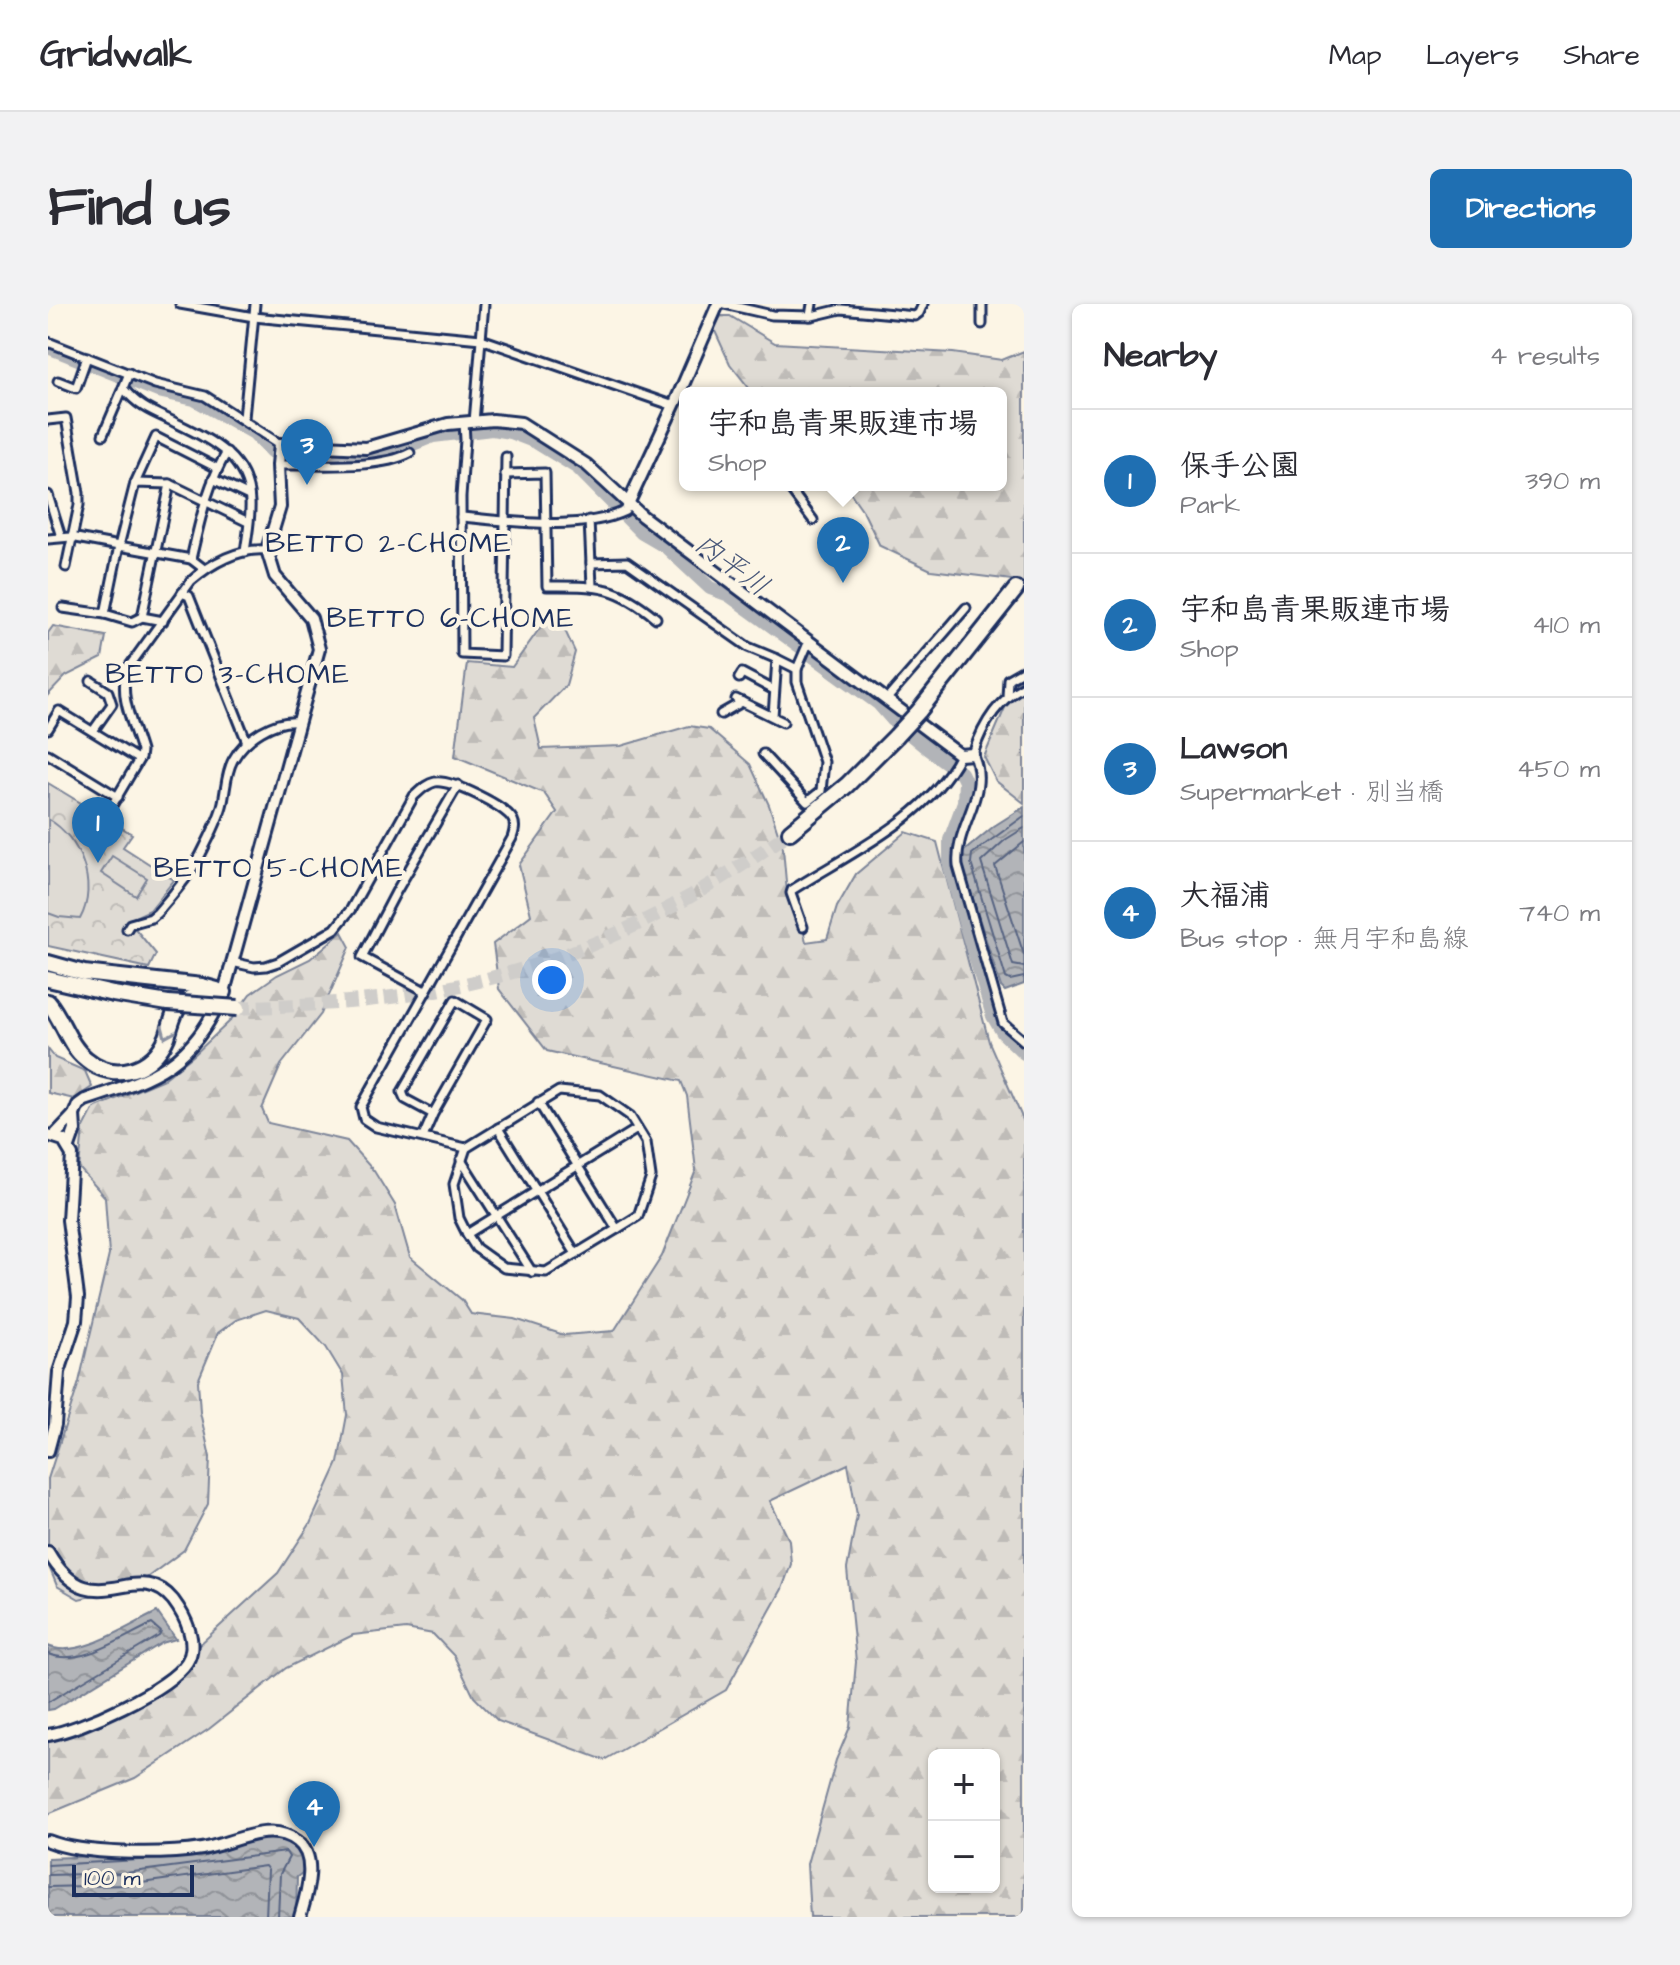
<!DOCTYPE html>
<html lang="en">
<head>
<meta charset="utf-8">
<style>
  :root { --surface:#fff; --page:#f2f2f3; --text:#2b2b33; --muted:#7c7c81; --line:#e1e1e2; --accent:#1f6fb2 }
  body { margin:0; font-family:"Architects Daughter","Klee One",sans-serif; background:var(--page); color:var(--text) }
  .controls { position:absolute; right:24px; bottom:24px; display:grid; overflow:hidden; border-radius:12px; box-shadow:0 2px 6px #0004 }
  .controls button { width:72px; height:72px; display:grid; place-items:center; padding:0; border:0; border-bottom:2px solid var(--line); background:var(--surface); color:var(--text); font:40px sans-serif }
  .scale { position:absolute; left:24px; bottom:20px; width:122px; box-sizing:border-box; padding-left:8px; border:4px solid #1b2f5e; border-top:0; font-size:22px; line-height:28px; white-space:nowrap; color:#1b2f5e; -webkit-text-stroke:6px #fcf5e5; paint-order:stroke }
  .you { position:absolute; left:504px; top:676px; width:28px; height:28px; margin:-20px; border:6px solid #fff; border-radius:50%; background:#1a73e8; box-shadow:0 0 0 12px #1a73e833 }
  .badge { display:grid; place-items:center; width:52px; height:52px; border-radius:50%; background:var(--accent); color:#fff; font-size:26px; font-weight:700 }
  .pin { position:absolute; translate:-50% -66px; filter:drop-shadow(0 2px 4px #0008) }
  .pin::after { content:''; position:absolute; top:42px; width:28px; height:24px; background:inherit; clip-path:polygon(0 0,100% 0,50% 100%) }
  .popup { position:absolute; left:631px; top:83px; width:328px; height:104px; box-sizing:border-box; display:grid; place-content:center; border-radius:12px; background:var(--surface); filter:drop-shadow(0 2px 6px #0005); font-size:26px; white-space:nowrap; color:var(--muted) }
  .popup b { font-size:30px; color:var(--text) }
  .popup::after { content:''; position:absolute; left:50%; top:100%; margin-left:-16px; border:16px solid transparent; border-top-color:var(--surface) }
  .list { margin:0; padding:0; list-style:none }
  h2 { display:flex; justify-content:space-between; align-items:center; height:104px; margin:0; padding:0 32px; font-size:34px }
  h2 small { font-size:26px; font-weight:400; color:var(--muted) }
  .list li { display:grid; grid-template-columns:52px 1fr auto; gap:24px; align-items:center; box-sizing:border-box; height:144px; padding:0 32px; border-top:2px solid var(--line) }
  .list b { display:block; font-size:30px; white-space:nowrap }
  .list p { margin:0; font-size:26px; white-space:nowrap; color:var(--muted) }
  .list em { font-size:26px; font-style:normal; color:var(--muted) }
  .map { position:relative; flex:none; width:976px; height:1613px; overflow:hidden; border-radius:12px }
  header { display:flex; align-items:center; gap:48px; box-sizing:border-box; height:112px; padding:0 40px; background:var(--surface); border-bottom:2px solid var(--line) }
  header strong { font-size:38px }
  nav { display:flex; gap:44px; margin-inline-start:auto; font-size:28px }
  .intro { display:flex; align-items:center; justify-content:space-between; box-sizing:border-box; height:192px; padding:0 48px }
  h1 { margin:0; font-size:56px }
  .button { padding:20px 36px; border-radius:12px; background:var(--accent); color:#fff; font-size:28px; font-weight:700 }
  main { display:flex; gap:48px; padding:0 48px }
  aside { flex:1; background:var(--surface); border-radius:12px; box-shadow:0 2px 6px #0004 }
  .map>svg:first-child { display:block }
</style>
</head>
<body>
<header>
<strong>Gridwalk</strong>
<nav><a>Map</a><a>Layers</a><a>Share</a></nav>
</header>
<div class="intro"><h1>Find us</h1><a class="button">Directions</a></div>
<main>
<div class="map">
<svg width="976" height="1613" viewBox="0 0 976 1613">
  <defs>
    <pattern id="forest-firs" width="22" height="20" patternUnits="userSpaceOnUse" patternTransform="scale(2)"><rect width="22" height="20" fill="#dfdbd4"/><path d="M5 1l3.5 6h-7zM16 11l3.5 6h-7z" fill="#bfbcb8"/></pattern>
    <pattern id="park-crowns" width="20" height="18" patternUnits="userSpaceOnUse" patternTransform="scale(2)"><rect width="20" height="18" fill="#dfdbd4"/><path d="M2 6a3 3 0 1 1 6 0M12 15a3 3 0 1 1 6 0" fill="none" stroke="#bfbcb8"/></pattern>
    <pattern id="water-waves" width="16" height="10" patternUnits="userSpaceOnUse" patternTransform="scale(2)"><rect width="16" height="10" fill="#b2b4b8"/><path d="M0 5q4-4 8 0t8 0" fill="none" stroke="#909399"/></pattern>
  </defs>
  <rect width="100%" height="100%" fill="#fcf5e5"/>
  <filter id="ink" filterUnits="userSpaceOnUse"><feTurbulence type="fractalNoise" baseFrequency=".0125" numOctaves="2"/><feDisplacementMap in="SourceGraphic" scale="16" xChannelSelector="R" yChannelSelector="G"/><feConvolveMatrix kernelMatrix="1 2 1 2 8 2 1 2 1" color-interpolation-filters="sRGB"/></filter>
  <g filter="url(#ink)">
    <g fill="url(#forest-firs)" stroke="#7d8599" stroke-width="2" fill-rule="evenodd">
      <polygon points="673,12 682,12 727,39 905,49 954,56 976,47 976,282 964,276 883,266 832,242 815,207 797,181 953,181 953,89 705,89 682,60 666,25"/>
      <path d="M497 317 515 322 527 348 518 381 486 414 493 445 573 442 641 422 661 425 702 460 721 501 735 544 739 589 754 620 758 638 779 635 789 603 808 570 858 528 889 538 941 738 976 818V1613H762L759 1560 788 1456 802 1423 808 1358 799 1265 809 1211 800 1160 722 1197 741 1236 743 1260 734 1285 678 1386 556 1456 450 1417 426 1393 406 1352 385 1330 358 1325 305 1331 238 1364 161 1425 87 1474 0 1510V1435L89 1389 126 1364 230 1269 262 1220 290 1159 299 1111 295 1071 278 1043 251 1014 218 1006 188 1016 170 1029 150 1077 152 1108 162 1153 160 1200 136 1246 89 1281 31 1295 9 1282 0 1260V1175L31 1078 61 951 57 893 31 864 35 825 46 804 116 775 146 751 182 717 202 690 229 671 262 655 294 628 302 643 273 710 233 761 214 805 220 819 299 837 326 867 347 901 362 953 414 996 423 1010 467 1015 516 1031 566 1027 614 952 648 866 639 792 633 777 499 747 451 685 445 640 483 611 471 561 509 508 496 489 407 452 419 359 464 363ZM886 1451H946V1583H886Z"/>
      <polygon points="5,322 58,332 54,354 18,372 0,391 0,329"/>
      <polygon points="976,374 976,499 948,477 936,453 967,380"/>
      <polygon points="0,745 7,754 37,767 44,783 26,795 0,789"/>
    </g>
    <polygon fill="url(#park-crowns)" stroke="#7d8599" stroke-width="2" points="0,479 84,530 75,543 126,576 102,606 80,616 108,650 101,664 0,642"/>
    <g fill="#dfdbd4" stroke="#7d8599" stroke-width="2">
      <path d="M0 515C32 533 51 581 32 615L11 613 0 609Z"/>
      <polygon points="64,552 99,574 88,592 53,569"/>
    </g>
    <g fill="url(#water-waves)" stroke="#767f94" stroke-width="2">
      <polygon points="976,503 976,680 957,687 953,683 914,561 915,548 946,522"/>
      <path d="M109 1308 128 1335 114 1339 6 1405 0 1406V1342C29 1356 82 1321 109 1308Z"/>
      <polygon points="229,1530 250,1531 258,1535 263,1562 249,1573 248,1613 0,1613 0,1554 75,1551"/>
    </g>
    <g fill="none" stroke-linecap="round" stroke-linejoin="round">
      <g stroke="#576482" stroke-width="2">
        <polyline points="976,512 924,550 923,559 958,674 962,676 976,673"/>
        <polyline points="976,524 957,536 933,558 965,661 976,663"/>
        <polyline points="976,538 947,562 976,651"/>
        <path d="M0 1350C34 1363 74 1333 104 1320L113 1328 111 1332 0 1398"/>
        <polyline points="0,1561 109,1555"/>
        <polyline points="0,1571 77,1569 238,1548 241,1553 232,1570 230,1613"/>
        <polyline points="0,1583 79,1581 217,1562 220,1566 218,1613"/>
      </g>
      <polyline stroke="#b2b4b8" stroke-width="14" points="0,43 110,87 146,95 206,129 223,147 248,151 320,153 342,149 385,132 444,125 462,128 488,138 530,164 594,229 618,243 662,284 681,291 830,399 844,415 879,444 913,469 917,477 916,498 902,536 902,562 917,619 945,712 955,729 976,749"/>
      <path stroke="#cfcdca" stroke-width="14" stroke-dasharray="14 7" stroke-linecap="butt" d="M190 704C238 701 287 701 336 694 492 675 615 619 742 528"/>
      <defs>
        <g id="street">
          <polyline points="132,0 206,13 433,35 626,102"/>
          <polyline points="676,0 724,11 764,12 793,5 867,12 871,9 875,0"/>
          <polyline points="762,12 764,0"/>
          <polyline points="934,20 934,0"/>
          <polyline points="0,38 107,80 157,92 232,140"/>
          <path d="M81 69 75 84C89 101 100 106 120 115 158 134 200 150 202 198 203 214 199 232 197 248"/>
          <polyline points="10,77 28,84 39,53"/>
          <polyline points="196,114 207,0"/>
          <polyline points="0,116 18,114 31,189 31,201 18,263"/>
          <polyline points="416,118 417,136 413,193 414,350 455,352 458,153"/>
          <polyline points="426,118 436,0"/>
          <polyline points="55,131 75,84"/>
          <path d="M230 161C266 160 330 166 362 149"/>
          <path d="M457 170 497 169 499 282C549 282 567 280 608 314"/>
          <polyline points="165,175 201,192"/>
          <polyline points="87,179 108,133 169,164"/>
          <polyline points="122,180 87,179 71,242 143,255 156,265"/>
          <polyline points="739,181 765,216"/>
          <polyline points="0,191 13,233"/>
          <path d="M413 213C461 217 532 228 577 207L580 200"/>
          <polyline points="541,216 544,282"/>
          <polyline points="0,235 23,233 71,242 57,310"/>
          <path d="M143 255C152 217 159 181 179 148"/>
          <polyline points="543,259 579,258 700,343 729,355 725,412"/>
          <polyline points="134,289 141,292 199,438"/>
          <polyline points="15,304 57,310 84,318 94,313 115,317"/>
          <polyline points="94,313 122,180 200,218"/>
          <polyline points="729,355 749,365 761,337"/>
          <polyline points="691,374 694,369 726,386"/>
          <polyline points="43,377 60,388 64,400 45,427"/>
          <path d="M976 382C949 396 934 422 925 450 944 490 906 521 910 562L955 719 976 737"/>
          <polyline points="959,393 960,375 976,366"/>
          <polyline points="688,395 735,418"/>
          <polyline points="839,395 918,304"/>
          <polyline points="673,410 694,398"/>
          <polyline points="0,425 11,407 88,454 92,454"/>
          <polyline points="0,450 70,493"/>
          <polyline points="715,450 759,498 773,487 776,458 749,378 749,365"/>
          <path d="M59 510 92 454 93 447C86 422 69 390 80 364L143 277C162 260 192 243 219 246"/>
          <path d="M755 623 743 589 744 586C802 549 879 515 912 451"/>
          <path d="M79 625 82 620 103 614 109 609C126 589 145 568 156 544 163 530 172 513 175 498 178 484 178 469 185 456 197 434 226 415 251 418"/>
          <path d="M184 658 206 663 218 662 230 658 287 625 303 605 366 492C373 486 378 480 387 478 402 475 458 502 465 516 468 522 466 528 464 534L313 803 316 815 328 823 418 844"/>
          <polyline points="377,687 314,653 348,588 410,481"/>
          <polygon points="511,787 552,791 582,812 598,838 603,873 590,912 569,925 498,968 456,964 428,944 419,930 411,914 406,880 418,844"/>
          <polyline points="490,798 569,925"/>
          <polyline points="450,824 528,950"/>
          <polyline points="375,833 385,810 439,715 407,696 354,788 357,795 385,810"/>
          <polyline points="413,856 484,968"/>
          <polyline points="419,930 589,825"/>
        </g>
        <g id="secondary">
          <polyline points="580,200 628,97 670,0"/>
          <path d="M26 811 30 801 37 796C110 772 142 762 176 688L271 345 263 314 227 272 219 246 232 203 230 161 232 140 318 144 400 120 445 116 473 119 539 161 594 212 912 451 925 450"/>
          <polyline points="0,831 15,836 24,851 20,916 30,993 28,1017 11,1068 7,1121 0,1147"/>
          <polyline points="6,832 26,811 27,826 21,843"/>
          <path d="M0 1248C44 1325 88 1251 125 1296 137 1312 151 1339 139 1358 121 1386 32 1426 0 1431"/>
          <path d="M0 1537C35 1551 115 1551 154 1545 183 1540 222 1516 249 1537 271 1553 258 1592 252 1613"/>
        </g>
        <g id="highway">
          <polyline points="871,407 968,285"/>
          <polyline points="742,528 799,481 848,432"/>
          <polyline points="0,659 36,669 154,682 169,686"/>
          <polyline points="0,675 65,690 120,699"/>
          <path d="M0 698C15 716 20 741 38 755 67 779 105 766 119 733 123 722 125 707 134 699 145 690 163 690 176 688"/>
        </g>
      </defs>
      <use href="#street" stroke="#1b2f5e" stroke-width="13"/>
      <use href="#secondary" stroke="#1b2f5e" stroke-width="16"/>
      <use href="#highway" stroke="#1b2f5e" stroke-width="20"/>
      <use href="#street" stroke="#fcf5e5" stroke-width="7"/>
      <use href="#secondary" stroke="#fcf5e5" stroke-width="10"/>
      <use href="#highway" stroke="#fcf5e5" stroke-width="14"/>
      <defs>
        <g id="highway-bridge">
          <polyline points="848,432 871,407"/>
          <polyline points="120,699 190,704"/>
        </g>
      </defs>
      <use href="#highway-bridge" stroke="#1b2f5e" stroke-width="20" stroke-linecap="butt"/>
      <use href="#highway-bridge" stroke="#fcf5e5" stroke-width="14"/>
    </g>
    <defs><path id="oneway-chevron" d="M-2-3.5L2.5 0L-2 3.5" fill="none" stroke-width="1.6" stroke-linecap="round" stroke-linejoin="round" transform="scale(2)"/></defs>
    <use stroke="#8c92a2" href="#oneway-chevron" transform="translate(119 729) rotate(113)"/>
  </g>
  <g text-anchor="middle" dominant-baseline="central" stroke-width="8" stroke-linejoin="round" paint-order="stroke">
    <g font-size="28" letter-spacing="2" fill="#1b2f5e" stroke="#fcf5e5">
      <text x="341" y="239">BETTO 2-CHOME</text>
      <text x="403" y="314">BETTO 6-CHOME</text>
      <text x="180" y="370">BETTO 3-CHOME</text>
      <text x="231" y="564">BETTO 5-CHOME</text>
    </g>
    <g font-size="28" font-style="italic" fill="#485779" stroke="#fcf5e5">
      <text transform="translate(684 261) rotate(37)">内平川</text>
    </g>
  </g>
</svg>
<div class="controls">
<button>+</button>
<button>−</button>
</div>
<div class="scale">100 m</div>
<div class="you"></div>
<div class="pin badge" style="left:50px;top:559px">1</div>
<div class="pin badge" style="left:795px;top:279px">2</div>
<div class="popup"><b>宇和島青果販連市場</b>Shop</div>
<div class="pin badge" style="left:259px;top:181px">3</div>
<div class="pin badge" style="left:266px;top:1543px">4</div>
</div>
<aside>
<h2>Nearby<small>4 results</small></h2>
<ul class="list">
<li><span class="badge">1</span><div><b>保手公園</b><p>Park</p></div><em>390 m</em></li>
<li><span class="badge">2</span><div><b>宇和島青果販連市場</b><p>Shop</p></div><em>410 m</em></li>
<li><span class="badge">3</span><div><b>Lawson</b><p>Supermarket · 別当橋</p></div><em>450 m</em></li>
<li><span class="badge">4</span><div><b>大福浦</b><p>Bus stop · 無月宇和島線</p></div><em>740 m</em></li>
</ul>
</aside>
</main>
</body>
</html>
